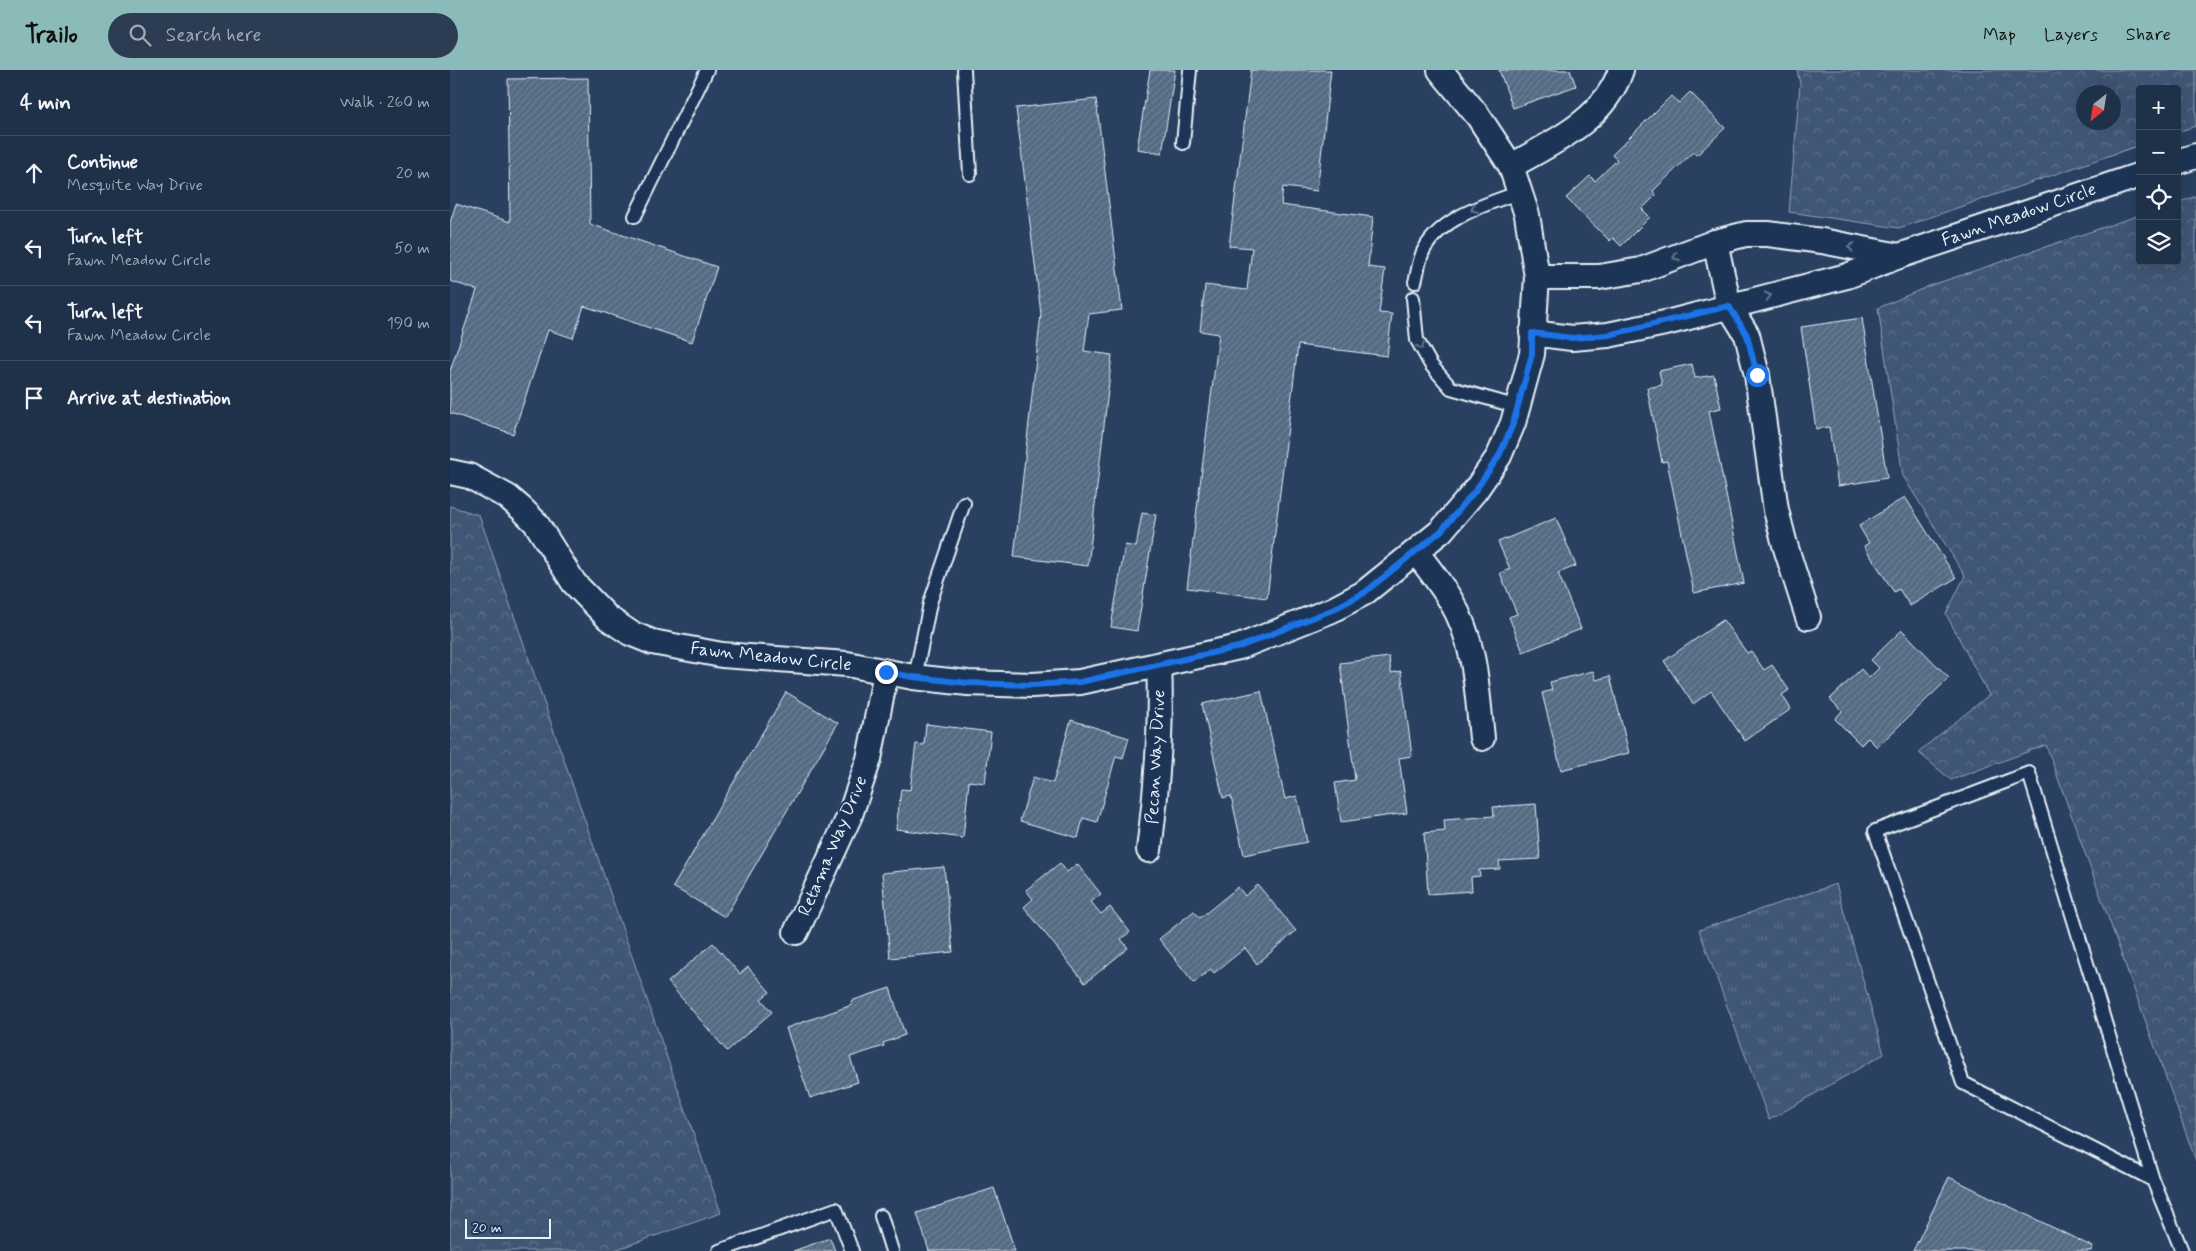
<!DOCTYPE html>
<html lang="en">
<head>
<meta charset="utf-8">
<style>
  :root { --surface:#1f3049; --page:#2c3c53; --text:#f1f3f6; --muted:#a1a9b4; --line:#3c4b61; --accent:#8bbbb9 }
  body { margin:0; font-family:Mynerve,sans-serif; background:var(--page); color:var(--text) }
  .controls { position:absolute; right:15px; top:15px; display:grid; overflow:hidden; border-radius:5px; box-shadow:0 5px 20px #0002 }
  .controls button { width:45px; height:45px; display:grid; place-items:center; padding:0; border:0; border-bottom:1px solid var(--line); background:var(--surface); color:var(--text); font:25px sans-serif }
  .compass { position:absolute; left:1626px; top:15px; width:45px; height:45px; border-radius:50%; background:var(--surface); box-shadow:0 5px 20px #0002; rotate:210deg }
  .scale { position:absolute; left:15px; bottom:12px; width:86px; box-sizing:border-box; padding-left:5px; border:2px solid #e8f1f8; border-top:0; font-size:14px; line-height:18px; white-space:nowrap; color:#e8f1f8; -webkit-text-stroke:4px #1d3557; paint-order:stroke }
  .stop { position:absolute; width:15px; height:15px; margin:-11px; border:4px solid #1a73e8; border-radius:50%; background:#fff }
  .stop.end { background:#1a73e8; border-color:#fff; box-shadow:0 1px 5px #0008 }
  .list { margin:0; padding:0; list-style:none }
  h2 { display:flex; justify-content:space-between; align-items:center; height:65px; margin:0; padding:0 20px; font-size:21px }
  h2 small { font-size:16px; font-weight:400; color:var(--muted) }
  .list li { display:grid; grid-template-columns:32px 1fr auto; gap:15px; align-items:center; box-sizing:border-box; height:75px; padding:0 20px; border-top:1px solid var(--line) }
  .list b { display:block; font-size:19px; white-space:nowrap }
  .list p { margin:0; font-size:16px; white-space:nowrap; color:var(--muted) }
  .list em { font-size:16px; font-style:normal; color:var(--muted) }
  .icon { flex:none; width:28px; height:28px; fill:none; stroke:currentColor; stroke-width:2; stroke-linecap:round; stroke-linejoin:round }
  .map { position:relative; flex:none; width:1746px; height:1181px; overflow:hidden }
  header { display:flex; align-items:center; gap:30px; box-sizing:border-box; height:70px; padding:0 25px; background:var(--accent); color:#111 }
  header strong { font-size:24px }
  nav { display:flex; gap:28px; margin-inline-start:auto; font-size:18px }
  .search { width:350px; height:45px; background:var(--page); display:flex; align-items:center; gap:12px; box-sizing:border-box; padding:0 18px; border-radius:28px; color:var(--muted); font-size:19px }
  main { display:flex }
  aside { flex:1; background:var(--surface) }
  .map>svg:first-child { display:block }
</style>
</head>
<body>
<header>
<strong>Trailo</strong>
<div class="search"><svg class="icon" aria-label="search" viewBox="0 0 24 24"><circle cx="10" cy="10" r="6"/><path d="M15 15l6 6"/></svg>Search here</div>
<nav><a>Map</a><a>Layers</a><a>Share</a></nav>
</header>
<main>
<aside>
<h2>4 min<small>Walk · 260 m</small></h2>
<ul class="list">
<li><svg class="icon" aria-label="ahead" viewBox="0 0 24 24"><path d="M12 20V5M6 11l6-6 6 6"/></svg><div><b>Continue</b><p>Mesquite Way Drive</p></div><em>20 m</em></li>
<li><svg class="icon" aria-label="left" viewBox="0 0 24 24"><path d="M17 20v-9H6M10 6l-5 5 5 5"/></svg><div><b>Turn left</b><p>Fawn Meadow Circle</p></div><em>50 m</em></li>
<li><svg class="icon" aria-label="left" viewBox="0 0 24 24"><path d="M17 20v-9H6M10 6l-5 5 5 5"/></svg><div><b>Turn left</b><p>Fawn Meadow Circle</p></div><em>190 m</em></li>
<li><svg class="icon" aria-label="arrive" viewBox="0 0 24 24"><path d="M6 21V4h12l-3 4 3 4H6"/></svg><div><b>Arrive at destination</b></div></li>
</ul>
</aside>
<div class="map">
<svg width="1746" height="1181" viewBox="0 0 1746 1181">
  <defs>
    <pattern id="grass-tufts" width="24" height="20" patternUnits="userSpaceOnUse" patternTransform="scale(1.25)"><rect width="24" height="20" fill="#415774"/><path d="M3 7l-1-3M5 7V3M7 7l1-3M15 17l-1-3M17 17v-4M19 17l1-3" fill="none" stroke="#5c7089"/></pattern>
    <pattern id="forest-crowns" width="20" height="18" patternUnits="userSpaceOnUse" patternTransform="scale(1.25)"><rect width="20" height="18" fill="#415774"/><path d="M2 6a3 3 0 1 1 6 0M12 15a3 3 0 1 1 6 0" fill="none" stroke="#5c7089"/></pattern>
    <pattern id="building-hatch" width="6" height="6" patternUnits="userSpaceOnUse" patternTransform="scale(1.25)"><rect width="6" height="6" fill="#556a83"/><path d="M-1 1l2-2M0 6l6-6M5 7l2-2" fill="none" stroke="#6d8095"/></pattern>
  </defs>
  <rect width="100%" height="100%" fill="#294061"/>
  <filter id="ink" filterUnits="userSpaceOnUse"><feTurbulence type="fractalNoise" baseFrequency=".02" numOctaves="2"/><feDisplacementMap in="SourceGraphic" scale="10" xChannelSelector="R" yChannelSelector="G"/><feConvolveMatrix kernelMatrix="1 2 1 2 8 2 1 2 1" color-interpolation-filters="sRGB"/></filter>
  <g filter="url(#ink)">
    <polygon fill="url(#grass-tufts)" stroke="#94a4b6" points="1386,814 1434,984 1319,1050 1249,860"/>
    <g fill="url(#forest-crowns)" stroke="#94a4b6" fill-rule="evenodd">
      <path d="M1347 0H1746V56L1727 62V19H1690V75L1449 158 1339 142 1350 14ZM1634 22H1664V52H1634Z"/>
      <polygon points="1746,126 1746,1091 1596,675 1501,710 1468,682 1539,625 1496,544 1515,506 1453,406 1428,238 1479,216 1690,145 1690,191 1727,191 1727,133"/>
      <polygon points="0,436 29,445 271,1143 162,1181 0,1181"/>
    </g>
    <g fill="url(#building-hatch)" stroke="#e8f1f8">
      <polygon points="700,0 725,0 712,83 687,79"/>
      <polygon points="801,0 881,0 867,121 833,117 831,135 923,147 918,197 935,199 929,243 942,244 937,286 848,275 817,528 737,518 769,264 750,261 755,215 797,220 802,178 779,176"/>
      <polygon points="1049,0 1120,0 1126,16 1063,38"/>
      <polygon points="138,8 140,154 267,197 242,272 134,236 123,268 98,260 63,364 0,343 0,301 27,220 0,211 0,153 6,134 60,152 58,9"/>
      <polygon points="1240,22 1275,58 1247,85 1243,82 1203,121 1206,125 1192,139 1200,147 1171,176 1163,168 1160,171 1116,128 1140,106 1145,111 1167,90 1162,85 1221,26 1229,33"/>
      <polygon points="646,29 672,240 639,244 634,281 662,285 638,496 564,487 591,244 566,38"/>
      <polygon points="1412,248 1437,408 1388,416 1379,357 1366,359 1351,257"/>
      <polygon points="1242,294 1245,308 1264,305 1271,338 1259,341 1294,513 1244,523 1217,391 1212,392 1197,318 1212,315 1209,301"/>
      <polygon points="1455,427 1506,508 1460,536 1449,519 1444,522 1414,476 1419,473 1409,456"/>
      <polygon points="692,443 706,445 687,561 661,557 675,475 686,477"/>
      <polygon points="1106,448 1126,496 1108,503 1131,559 1073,582 1059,547 1067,544 1050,503 1060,499 1048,472"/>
      <polygon points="1273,550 1297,583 1301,581 1314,600 1322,595 1339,620 1332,625 1341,639 1295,671 1261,621 1243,634 1214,591"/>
      <polygon points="1452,560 1499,608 1427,677 1418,668 1411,675 1385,649 1392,641 1380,629 1411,599 1419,608 1429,598 1421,590"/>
      <polygon points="939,587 941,603 951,601 962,686 949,688 957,743 891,752 885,713 905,710 890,593"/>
      <polygon points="1143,601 1146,610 1160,606 1179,683 1111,700 1092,623 1102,620 1100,612"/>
      <polygon points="811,621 835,729 847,726 857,772 794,785 781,726 773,728 752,634"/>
      <polygon points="336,622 388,653 275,847 223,817"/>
      <polygon points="621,650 679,668 673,688 666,686 647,752 633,748 628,768 570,751 583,707 603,713"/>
      <polygon points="476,654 541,662 535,713 519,711 513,768 446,759 451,719 460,720 466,674 474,675"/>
      <polygon points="1086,734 1090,789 1049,791 1050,799 1029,800 1030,806 1021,807 1022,821 978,824 974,763 995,761 994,750 1044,746 1043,737"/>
      <polygon points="610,793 617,802 627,794 651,824 641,832 651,844 660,837 680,862 671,869 678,878 635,913 574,837 583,829 576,820"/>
      <polygon points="494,797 503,882 440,888 432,803"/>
      <polygon points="808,815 846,861 807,894 795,878 764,903 761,899 744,913 709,869 744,841 750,848 788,817 795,826"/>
      <polygon points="263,873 290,904 298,897 320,922 311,929 322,942 277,981 218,912"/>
      <polygon points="440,918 455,965 433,973 434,976 400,987 408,1012 360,1028 336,958 402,935 401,931"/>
      <polygon points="1499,1107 1643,1177 1641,1181 1463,1181"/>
      <polygon points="544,1118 565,1181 479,1181 467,1143"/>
      <polygon points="380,1168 385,1181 343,1181"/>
    </g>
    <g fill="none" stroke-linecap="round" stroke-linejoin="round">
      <defs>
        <g id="service">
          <polyline points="514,0 520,104"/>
          <polyline points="733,73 740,0"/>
          <polyline points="185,146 257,0"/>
          <path d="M965 212C968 202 969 187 975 178 994 146 1037 134 1070 122"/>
          <polyline points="963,228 967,270 981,295 1001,318 1068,337"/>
          <polyline points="465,608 480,533 514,433"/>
          <polyline points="1703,1110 1513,1013 1425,761 1579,703 1703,1110 1732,1181"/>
          <polyline points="431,1146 442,1181"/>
          <polyline points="269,1181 386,1139 402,1181"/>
        </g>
        <g id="minor">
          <polyline points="1727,92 1746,86"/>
          <path d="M1061 96C1104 72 1154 50 1171 0"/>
          <polyline points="1265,172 1279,236 1297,265 1307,305 1326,440 1335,475 1358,547"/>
          <polyline points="1087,207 1149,207 1191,200 1265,172 1296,164 1318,164 1372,171 1449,186"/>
          <polyline points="1082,263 1122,268 1158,265 1220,252 1397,206 1449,186 1690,105"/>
          <polyline points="0,402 19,406 58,427 72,439 86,453 124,513 158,548 180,563 202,572 272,585 397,594 463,607 518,613 582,615 630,612 789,577 882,540 914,523 991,461 1025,421 1049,386 1063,353 1082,284 1087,207 1077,145 1061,96 1028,46 990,0"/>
          <path d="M966 482C978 498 991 514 1001 531 1026 572 1027 622 1032 668"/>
          <path d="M699 780C707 718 712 657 709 595"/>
          <polyline points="346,862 400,745 419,689 436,602"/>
        </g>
      </defs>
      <use href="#service" stroke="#e8f1f8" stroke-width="16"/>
      <use href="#minor" stroke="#e8f1f8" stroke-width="28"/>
      <use href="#service" stroke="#1d3557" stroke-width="12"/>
      <use href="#minor" stroke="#1d3557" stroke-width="24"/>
    </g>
    <defs><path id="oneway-chevron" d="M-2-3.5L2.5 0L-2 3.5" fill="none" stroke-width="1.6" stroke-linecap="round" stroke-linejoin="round" transform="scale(1.25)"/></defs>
    <g stroke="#64778f">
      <use href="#oneway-chevron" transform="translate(1024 139) rotate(156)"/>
      <use href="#oneway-chevron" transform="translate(1401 177) rotate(-169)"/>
      <use href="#oneway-chevron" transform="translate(1226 187) rotate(159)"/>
      <use href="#oneway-chevron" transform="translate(1318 226) rotate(-14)"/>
      <use href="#oneway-chevron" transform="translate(971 276) rotate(65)"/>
    </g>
  </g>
  <g fill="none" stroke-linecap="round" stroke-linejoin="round" filter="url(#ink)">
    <polyline stroke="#1a73e8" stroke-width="6" points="436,602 463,607 518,613 582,615 630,612 789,577 882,540 914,523 991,461 1025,421 1049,386 1063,354 1082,284 1082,263 1122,268 1158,265 1279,236 1297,265 1307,305"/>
  </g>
  <g text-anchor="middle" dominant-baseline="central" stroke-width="4" stroke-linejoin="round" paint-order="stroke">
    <g font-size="18" fill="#e8f1f8" stroke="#1d3557">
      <text transform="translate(1569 145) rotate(-19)">Fawn Meadow Circle</text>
      <text transform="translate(321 587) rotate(6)">Fawn Meadow Circle</text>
      <text transform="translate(706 687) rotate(-87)">Pecan Way Drive</text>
      <text transform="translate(383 776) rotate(-67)">Retama Way Drive</text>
    </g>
  </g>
</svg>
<div class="controls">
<button>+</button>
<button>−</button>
<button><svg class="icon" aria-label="locate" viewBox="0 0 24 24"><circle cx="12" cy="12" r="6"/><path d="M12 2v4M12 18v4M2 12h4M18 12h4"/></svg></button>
<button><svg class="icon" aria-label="layers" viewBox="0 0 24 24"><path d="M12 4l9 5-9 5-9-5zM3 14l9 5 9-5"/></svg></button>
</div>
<svg class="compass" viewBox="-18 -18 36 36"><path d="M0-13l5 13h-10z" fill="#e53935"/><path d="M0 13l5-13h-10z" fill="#a1a9b4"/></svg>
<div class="scale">20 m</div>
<div class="stop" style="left:1307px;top:305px"></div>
<div class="stop end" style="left:436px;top:602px"></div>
</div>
</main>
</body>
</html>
